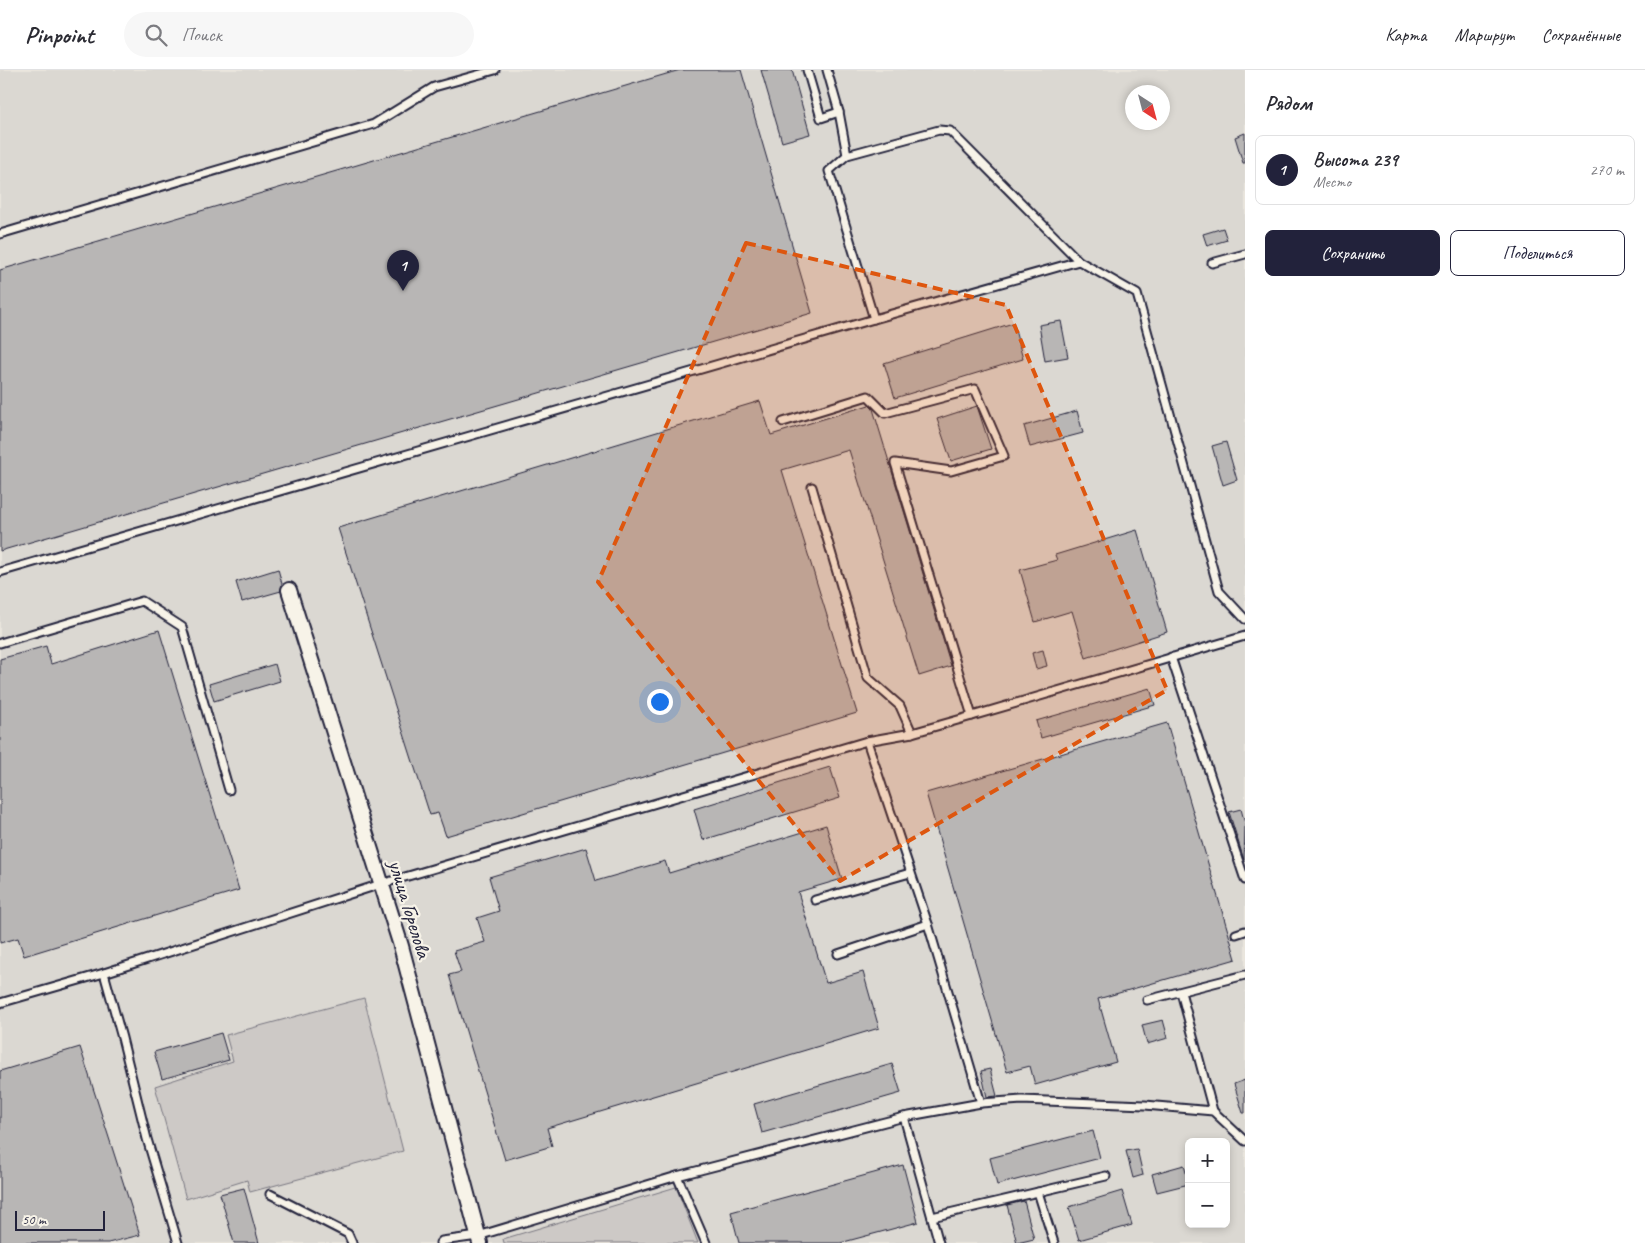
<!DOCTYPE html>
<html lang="ru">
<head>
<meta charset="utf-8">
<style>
  :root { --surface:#fff; --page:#f7f7f7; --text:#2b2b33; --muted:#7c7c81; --line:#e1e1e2; --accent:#22223b }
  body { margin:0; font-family:Caveat,sans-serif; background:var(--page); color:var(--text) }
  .controls { position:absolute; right:15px; bottom:15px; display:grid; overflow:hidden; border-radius:8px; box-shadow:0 2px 8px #0003 }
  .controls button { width:45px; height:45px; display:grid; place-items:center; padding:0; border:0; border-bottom:1px solid var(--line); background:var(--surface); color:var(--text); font:25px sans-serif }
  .compass { position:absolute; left:1125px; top:15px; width:45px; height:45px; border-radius:50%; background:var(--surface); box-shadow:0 2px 8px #0003; rotate:144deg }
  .scale { position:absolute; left:15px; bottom:12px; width:90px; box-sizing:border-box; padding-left:5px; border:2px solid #22223b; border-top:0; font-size:14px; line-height:18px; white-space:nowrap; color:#22223b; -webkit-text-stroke:4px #f7f3e8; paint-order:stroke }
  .you { position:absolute; left:659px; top:631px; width:18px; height:18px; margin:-12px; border:4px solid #fff; border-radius:50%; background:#1a73e8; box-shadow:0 0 0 8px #1a73e833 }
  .badge { display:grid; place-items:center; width:32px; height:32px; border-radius:50%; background:var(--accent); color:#fff; font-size:16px; font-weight:700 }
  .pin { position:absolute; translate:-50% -41px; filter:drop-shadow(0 1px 2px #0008) }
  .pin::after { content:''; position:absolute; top:26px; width:18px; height:15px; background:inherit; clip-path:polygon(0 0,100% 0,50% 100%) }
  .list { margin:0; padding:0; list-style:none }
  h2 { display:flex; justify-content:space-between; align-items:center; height:65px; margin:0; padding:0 20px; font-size:21px }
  h2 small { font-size:16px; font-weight:400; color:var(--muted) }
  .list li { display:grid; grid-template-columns:32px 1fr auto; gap:15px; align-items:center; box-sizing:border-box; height:70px; margin:0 10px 10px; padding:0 10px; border:1px solid var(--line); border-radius:8px }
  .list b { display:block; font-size:19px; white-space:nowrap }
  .list p { margin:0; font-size:16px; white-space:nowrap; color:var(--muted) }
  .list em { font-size:16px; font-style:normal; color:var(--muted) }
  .actions { display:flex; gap:10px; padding:15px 20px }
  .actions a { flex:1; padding:11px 0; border:1px solid var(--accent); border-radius:8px; text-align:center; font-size:18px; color:var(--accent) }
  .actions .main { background:var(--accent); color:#fff }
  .icon { flex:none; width:28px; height:28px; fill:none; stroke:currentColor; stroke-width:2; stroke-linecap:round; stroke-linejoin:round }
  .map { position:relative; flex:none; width:1245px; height:1173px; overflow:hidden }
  header { display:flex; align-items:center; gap:30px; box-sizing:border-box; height:70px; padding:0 25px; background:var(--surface); border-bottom:1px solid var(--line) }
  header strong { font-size:24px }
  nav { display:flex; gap:28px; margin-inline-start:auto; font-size:18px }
  .search { width:350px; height:45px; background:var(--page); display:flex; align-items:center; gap:12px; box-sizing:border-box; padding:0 18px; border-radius:28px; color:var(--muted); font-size:19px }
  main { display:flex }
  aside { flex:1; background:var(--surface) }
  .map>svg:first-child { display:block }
</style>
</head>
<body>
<header>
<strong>Pinpoint</strong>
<div class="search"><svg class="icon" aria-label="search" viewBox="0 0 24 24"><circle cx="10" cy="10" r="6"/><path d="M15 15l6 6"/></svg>Поиск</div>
<nav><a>Карта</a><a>Маршрут</a><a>Сохранённые</a></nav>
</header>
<main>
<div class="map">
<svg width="1245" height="1173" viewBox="0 0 1245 1173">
  <rect width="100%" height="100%" fill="#eae6de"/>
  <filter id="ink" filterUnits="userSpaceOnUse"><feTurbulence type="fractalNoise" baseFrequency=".02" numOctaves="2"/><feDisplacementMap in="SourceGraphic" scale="10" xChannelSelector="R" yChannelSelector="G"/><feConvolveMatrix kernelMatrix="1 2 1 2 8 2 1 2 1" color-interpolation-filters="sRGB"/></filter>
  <g filter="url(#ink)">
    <path fill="#dbd8d2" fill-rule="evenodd" d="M0 0H1245V1173H0ZM1132 22H1162V52H1132ZM1189 1072H1226V1154H1189Z"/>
    <g fill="#cdc9c6" stroke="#787680">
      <polygon points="364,928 403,1081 250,1122 247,1110 186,1129 155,1016 233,991 226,965"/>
      <polygon points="676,1117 698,1173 504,1173 503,1169"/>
    </g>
    <g fill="#b8b6b5" stroke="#22223b">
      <polygon points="680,0 741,0 812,243 0,481 0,200"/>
      <polygon points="761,0 792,0 810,64 782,72"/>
      <polygon points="1245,63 1245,93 1243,93 1235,67"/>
      <polygon points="1223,158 1227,170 1207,176 1203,164"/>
      <polygon points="1061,251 1068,287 1045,291 1039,255"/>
      <polygon points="1013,253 1023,289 895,328 884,293"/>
      <polygon points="760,331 771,365 869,335 873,339 951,596 919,606 849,380 782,400 857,643 446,766 438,743 430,745 338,458"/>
      <polygon points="977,336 991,379 951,391 937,349"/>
      <polygon points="1077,341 1083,363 1030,377 1024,356"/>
      <polygon points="1226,372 1237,410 1223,415 1212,376"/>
      <polygon points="1137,460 1167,562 1086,588 1072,541 1035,552 1020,500 1057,490 1055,485"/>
      <polygon points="278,499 282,514 281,521 242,532 236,512"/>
      <polygon points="159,560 239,820 24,886 18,868 0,873 0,589 46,576 51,594"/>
      <polygon points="1043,580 1047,596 1036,599 1032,583"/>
      <polygon points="275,594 280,611 214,631 209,614"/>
      <polygon points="1150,618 1155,635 1041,668 1036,651"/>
      <polygon points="1167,653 1236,889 1098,929 1116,992 1035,1015 1030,996 1007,1002 926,723"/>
      <polygon points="830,697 840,728 703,770 694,739"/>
      <polygon points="1241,739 1245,754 1244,790 1229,742"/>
      <polygon points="826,755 842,809 798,822 826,913 863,902 879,958 547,1058 552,1076 505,1090 449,905 461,902 454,881 485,872 477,848 499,841 489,807 586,778 596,811 665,791 669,803"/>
      <polygon points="1163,950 1168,968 1147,974 1142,955"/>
      <polygon points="221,963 229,990 162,1009 154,982"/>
      <polygon points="80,977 140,1165 108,1173 0,1173 0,1001"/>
      <polygon points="892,994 901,1023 762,1063 754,1034"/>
      <polygon points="990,999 997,1026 987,1027 981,1001"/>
      <polygon points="1245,1010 1245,1043 1243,1043 1234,1014"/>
      <polygon points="1093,1061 1100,1088 997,1115 990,1088"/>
      <polygon points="1137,1079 1143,1105 1133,1108 1126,1081"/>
      <polygon points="903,1095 918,1152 840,1173 739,1173 731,1142"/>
      <polygon points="1184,1095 1189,1114 1157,1122 1152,1104"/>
      <polygon points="244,1118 259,1173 234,1173 220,1124"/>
      <polygon points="1122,1121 1132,1155 1079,1170 1069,1137"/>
      <polygon points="1024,1131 1034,1169 1017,1173 1007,1135"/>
    </g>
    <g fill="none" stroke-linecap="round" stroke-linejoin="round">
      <defs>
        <g id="service">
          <polyline points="807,0 821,48 839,42"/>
          <polyline points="827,0 839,42 847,85 939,60 950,61 1079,191 1137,224 1219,521 1245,549"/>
          <polyline points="847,85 829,101 874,249"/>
          <polyline points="0,164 374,54 434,17 495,0"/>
          <polyline points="1212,193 1245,184"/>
          <polyline points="783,352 868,326 885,343 975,319 1004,386 951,401 895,393 972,646"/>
          <polyline points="812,417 868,608 900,636 912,663"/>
          <polyline points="0,502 874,249 1079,191"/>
          <polyline points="0,573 142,531 182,557 229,720"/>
          <polyline points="1171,587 1245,810"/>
          <polyline points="867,671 928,854 981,1033"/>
          <polyline points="815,830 910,803"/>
          <polyline points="1236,864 1245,861"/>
          <polyline points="838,884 928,854"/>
          <polyline points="1181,922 1213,1041"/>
          <polyline points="1147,930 1245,905"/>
          <polyline points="0,933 104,903"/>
          <polyline points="904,1047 939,1173"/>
          <polyline points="677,1106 706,1173"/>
          <polyline points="1038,1122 1054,1173"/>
          <polyline points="270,1124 348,1164 352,1173"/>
          <polyline points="932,1147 1106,1106"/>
          <polyline points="178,1173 147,1069 122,968 104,903 381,814 867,671 912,663 972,646 1245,566"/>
          <polyline points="440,1173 442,1171 478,1166 677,1106 904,1047 981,1033 1022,1030 1145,1035 1213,1041 1245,1071"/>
        </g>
        <polyline id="minor" points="289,520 401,876 480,1173"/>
      </defs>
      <use href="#service" stroke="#22223b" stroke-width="11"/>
      <use href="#minor" stroke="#22223b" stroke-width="18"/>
      <use href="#service" stroke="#f7f3e8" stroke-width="7"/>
      <use href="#minor" stroke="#f7f3e8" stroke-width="14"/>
    </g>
  </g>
  <path fill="#de560e" fill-opacity="0.2" stroke="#de560e" stroke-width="4" stroke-dasharray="10 6" stroke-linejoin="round" d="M746 173 1006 235 1167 620 840 811 598 512Z"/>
  <g text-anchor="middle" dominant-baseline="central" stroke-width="4.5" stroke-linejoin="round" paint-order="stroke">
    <g font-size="21" fill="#22223b" stroke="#f7f3e8">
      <text transform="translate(410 839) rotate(73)">улица Горелова</text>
    </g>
  </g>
</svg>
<div class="controls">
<button>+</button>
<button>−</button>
</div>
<svg class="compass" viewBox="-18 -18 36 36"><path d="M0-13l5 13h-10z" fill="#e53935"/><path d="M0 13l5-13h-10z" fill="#7c7c81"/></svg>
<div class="scale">50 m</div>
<div class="you"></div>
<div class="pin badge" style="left:403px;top:221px">1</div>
</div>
<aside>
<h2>Рядом<small></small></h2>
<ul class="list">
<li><span class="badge">1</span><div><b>Высота 239</b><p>Место</p></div><em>270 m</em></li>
</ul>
<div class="actions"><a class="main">Сохранить</a><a>Поделиться</a></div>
</aside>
</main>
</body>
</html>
